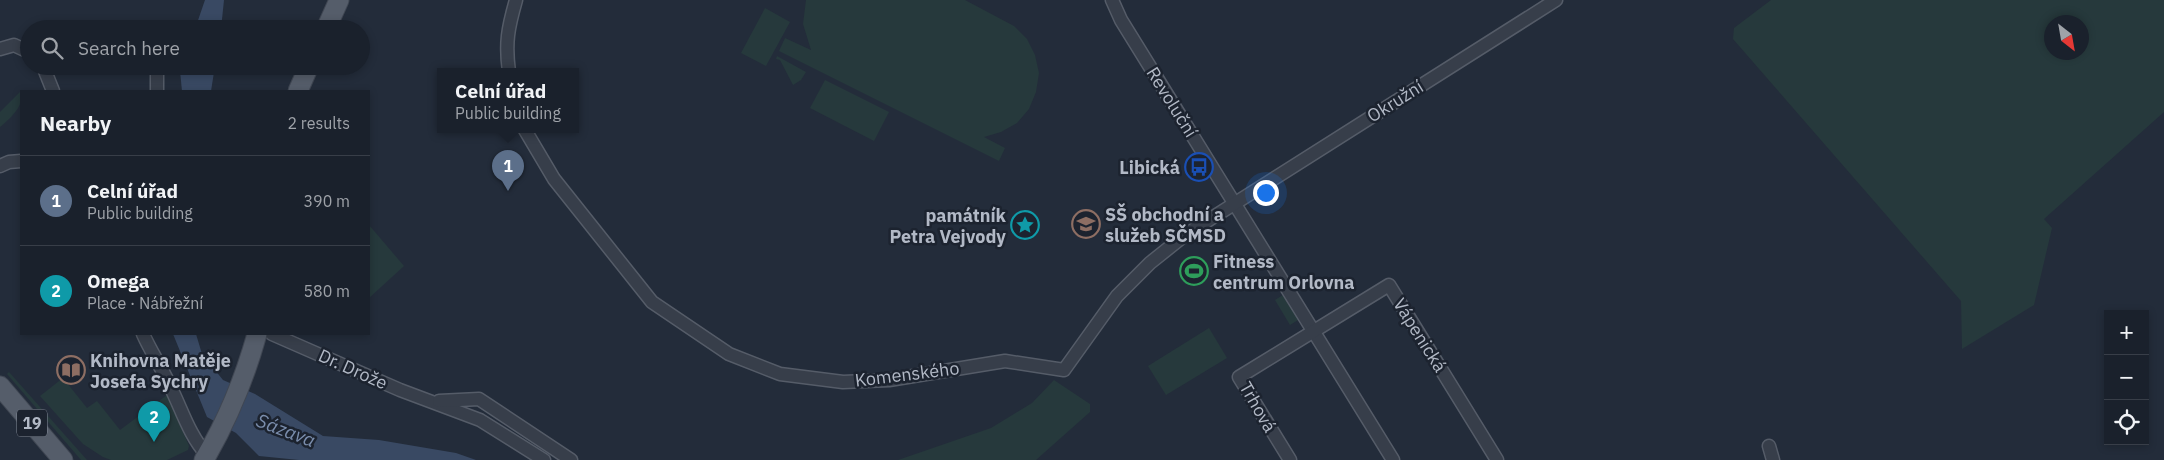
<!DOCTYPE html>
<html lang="en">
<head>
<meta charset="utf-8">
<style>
  :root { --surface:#1a212c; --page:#232934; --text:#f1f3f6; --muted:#9fa3a9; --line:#383e48; --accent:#8aadf3 }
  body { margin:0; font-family:"IBM Plex Sans",sans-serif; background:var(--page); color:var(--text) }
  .controls { position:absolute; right:15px; bottom:15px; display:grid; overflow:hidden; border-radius:0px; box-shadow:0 2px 8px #0003 }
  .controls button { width:45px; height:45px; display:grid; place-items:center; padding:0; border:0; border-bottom:1px solid var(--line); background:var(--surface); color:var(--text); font:25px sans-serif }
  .compass { position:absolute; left:2044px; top:15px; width:45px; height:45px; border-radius:50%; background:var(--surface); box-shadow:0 2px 8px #0003; rotate:149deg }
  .you { position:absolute; left:1265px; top:192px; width:18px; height:18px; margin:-12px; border:4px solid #fff; border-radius:50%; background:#1a73e8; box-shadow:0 0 0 8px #1a73e833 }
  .badge { display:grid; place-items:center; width:32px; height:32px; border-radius:50%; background:var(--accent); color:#fff; font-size:16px; font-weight:700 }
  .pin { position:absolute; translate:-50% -41px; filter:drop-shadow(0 1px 2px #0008) }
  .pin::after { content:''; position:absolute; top:26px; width:18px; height:15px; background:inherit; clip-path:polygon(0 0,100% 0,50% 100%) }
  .popup { position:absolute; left:437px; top:68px; width:142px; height:65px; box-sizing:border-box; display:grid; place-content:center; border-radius:0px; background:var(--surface); filter:drop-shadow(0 1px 4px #0005); font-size:16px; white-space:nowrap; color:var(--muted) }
  .popup b { font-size:19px; color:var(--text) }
  .popup::after { content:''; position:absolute; left:50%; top:100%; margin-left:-10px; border:10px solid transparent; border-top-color:var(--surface) }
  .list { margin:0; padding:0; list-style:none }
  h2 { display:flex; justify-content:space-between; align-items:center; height:65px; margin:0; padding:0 20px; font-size:21px }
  h2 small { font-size:16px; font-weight:400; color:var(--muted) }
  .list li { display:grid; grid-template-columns:32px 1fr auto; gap:15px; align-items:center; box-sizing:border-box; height:90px; padding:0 20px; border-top:1px solid var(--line) }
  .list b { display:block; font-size:19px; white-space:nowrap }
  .list p { margin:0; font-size:16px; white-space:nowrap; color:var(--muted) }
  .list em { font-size:16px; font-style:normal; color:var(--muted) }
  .icon { flex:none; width:28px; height:28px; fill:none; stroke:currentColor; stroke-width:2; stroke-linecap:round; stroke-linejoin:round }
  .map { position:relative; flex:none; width:2164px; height:460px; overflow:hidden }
  .search { position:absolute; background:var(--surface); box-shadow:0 2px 8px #0003; left:20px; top:20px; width:350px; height:55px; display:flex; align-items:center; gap:12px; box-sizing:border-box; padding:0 18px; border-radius:28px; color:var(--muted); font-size:19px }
  .panel { position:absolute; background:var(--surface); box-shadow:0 2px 8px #0003; left:20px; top:90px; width:350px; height:245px; border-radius:0px }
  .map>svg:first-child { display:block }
</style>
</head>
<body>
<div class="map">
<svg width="2164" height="460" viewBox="0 0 2164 460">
  <rect width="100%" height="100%" fill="#232c3a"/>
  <g fill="#26393c" fill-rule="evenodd">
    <polygon points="806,0 965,0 1014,26 1027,39 1035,55 1039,73 1036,92 1029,109 1017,123 1001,132 984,137 1005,148 999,161 779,51 785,38 811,50 803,24"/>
    <path d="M1771 0H2164V112L2044 219 2052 228 2034 305 1962 349 1961 301 1733 39 1734 28ZM2052 22H2082V52H2052Z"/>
    <polygon points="765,8 790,22 766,66 741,53"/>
    <polygon points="777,56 806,72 801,80 793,85 780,60 776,59"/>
    <polygon points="825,80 889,112 874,141 810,108"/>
    <path d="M20 92C26 104 10 119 0 127V112Z"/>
    <polygon points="369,225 404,266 369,298"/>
    <polygon points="1283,295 1298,320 1290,325 1275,300"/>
    <polygon points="1209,328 1227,358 1166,395 1148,366"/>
    <polygon points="9,372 87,460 81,460 7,374"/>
    <polygon points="63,378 87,408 97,401 120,430 167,395 189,446 188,450 167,460 111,460 103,457 83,444 40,396"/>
    <polygon points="1054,380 1090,404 1090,412 1036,460 898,460 991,428 1032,403"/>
  </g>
  <g fill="#394963">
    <polygon points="205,0 224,0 221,29 195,29"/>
    <polygon points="182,66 215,66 211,91 182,91 180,71"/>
    <polygon points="173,334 196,334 202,354 223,380 255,394 323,436 379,440 456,453 476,460 299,460 259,456 236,433 207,417"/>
  </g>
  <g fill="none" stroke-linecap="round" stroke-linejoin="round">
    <defs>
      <g id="street">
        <polyline points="1112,0 1121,20 1393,460"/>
        <polyline points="0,49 14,45 29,52"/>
        <polyline points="43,66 53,91"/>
        <path d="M509 72C505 43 508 28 516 0"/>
        <polyline points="157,91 157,66"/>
        <polyline points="525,130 554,179 652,302 729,354 780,374 843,382 889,380 1005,361 1064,370 1117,296 1150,263 1185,235 1556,0"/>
        <polyline points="0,166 9,162 21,161"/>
        <path d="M143 334C151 352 162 368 170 386 182 410 189 435 207 455"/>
        <polyline points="272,334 400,390 480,420 544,460"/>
        <polyline points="439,401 479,399 571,460"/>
        <polyline points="1769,446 1773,460"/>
        <polyline points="1290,460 1239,377 1389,285 1497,460"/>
      </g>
      <g id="primary">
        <polyline points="326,29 339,0"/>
        <polyline points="298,91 309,66"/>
        <polyline points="0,386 63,460"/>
        <path d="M204 460C227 421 245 377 257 334"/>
      </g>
    </defs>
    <use href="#street" stroke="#555c68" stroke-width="15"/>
    <use href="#primary" stroke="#404753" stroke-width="21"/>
    <use href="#street" stroke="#373e4a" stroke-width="12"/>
    <use href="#primary" stroke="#555d6a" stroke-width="19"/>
  </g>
  <defs>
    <symbol id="bus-ring" viewBox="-11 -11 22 22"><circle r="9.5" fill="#1c232f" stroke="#1a4fb4" stroke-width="1.5"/><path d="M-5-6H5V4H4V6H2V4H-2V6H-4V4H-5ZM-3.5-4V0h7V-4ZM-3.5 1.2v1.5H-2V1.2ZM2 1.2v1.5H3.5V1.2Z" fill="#1a4fb4"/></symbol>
    <symbol id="school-ring" viewBox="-11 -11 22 22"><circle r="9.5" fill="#1c232f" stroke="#8d6e63" stroke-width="1.5"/><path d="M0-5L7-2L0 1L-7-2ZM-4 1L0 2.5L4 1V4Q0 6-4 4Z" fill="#8d6e63"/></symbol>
    <symbol id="sight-ring" viewBox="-11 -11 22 22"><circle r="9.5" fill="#1c232f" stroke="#0f9aa8" stroke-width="1.5"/><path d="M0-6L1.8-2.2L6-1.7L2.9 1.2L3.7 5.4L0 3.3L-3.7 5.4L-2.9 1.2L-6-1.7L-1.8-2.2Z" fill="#0f9aa8"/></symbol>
    <symbol id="stadium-ring" viewBox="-11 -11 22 22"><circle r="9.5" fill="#1c232f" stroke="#2e9e5b" stroke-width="1.5"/><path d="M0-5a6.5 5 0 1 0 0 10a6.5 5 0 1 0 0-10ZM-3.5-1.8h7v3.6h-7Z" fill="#2e9e5b"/></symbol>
    <symbol id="library-ring" viewBox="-11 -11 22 22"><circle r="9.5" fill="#1c232f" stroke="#8d6e63" stroke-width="1.5"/><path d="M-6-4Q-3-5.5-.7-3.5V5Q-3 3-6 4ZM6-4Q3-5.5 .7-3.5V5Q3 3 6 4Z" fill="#8d6e63"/></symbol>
  </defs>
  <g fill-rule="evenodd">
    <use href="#bus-ring" x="1183" y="151" width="32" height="32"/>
    <use href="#school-ring" x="1070" y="208" width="32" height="32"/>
    <use href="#sight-ring" x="1009" y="209" width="32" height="32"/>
    <use href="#stadium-ring" x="1178" y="255" width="32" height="32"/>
    <use href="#library-ring" x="55" y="354" width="32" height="32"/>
  </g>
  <g text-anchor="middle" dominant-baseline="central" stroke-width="5" stroke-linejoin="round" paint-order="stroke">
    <rect fill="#1c232f" stroke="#858c99" stroke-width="1" x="17" y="409.5" width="30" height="27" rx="4"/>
    <g font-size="16" font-weight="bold" fill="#b2b9c6">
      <text x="32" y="423">19</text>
    </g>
    <g font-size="18" fill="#b2b9c6" stroke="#1c232f">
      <text transform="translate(1395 101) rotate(-32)">Okružní</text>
      <text transform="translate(1172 102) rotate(58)">Revoluční</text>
      <text transform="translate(1420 335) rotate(58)">Vápenická</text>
      <text transform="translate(353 369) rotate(24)">Dr. Drože</text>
      <text transform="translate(907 374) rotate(-7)">Komenského</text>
      <text transform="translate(1258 407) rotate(60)">Trhová</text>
    </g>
    <g font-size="18" font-weight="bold" fill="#b2b9c6" stroke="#1c232f" text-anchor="start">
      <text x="1180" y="167" text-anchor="end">Libická</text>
      <text x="1105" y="214">SŠ obchodní a<tspan x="1105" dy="21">služeb SČMSD</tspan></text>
      <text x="1006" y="215" text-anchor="end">památník<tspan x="1006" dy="21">Petra Vejvody</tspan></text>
      <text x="1213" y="261">Fitness<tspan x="1213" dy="21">centrum Orlovna</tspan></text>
      <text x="90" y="360">Knihovna Matěje<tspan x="90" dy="21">Josefa Sychry</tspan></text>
    </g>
    <g font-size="19" font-style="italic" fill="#7b8ead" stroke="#1c232f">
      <text transform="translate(286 430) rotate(21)">Sázava</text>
    </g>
  </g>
</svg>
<div class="controls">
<button>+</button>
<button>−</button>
<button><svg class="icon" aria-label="locate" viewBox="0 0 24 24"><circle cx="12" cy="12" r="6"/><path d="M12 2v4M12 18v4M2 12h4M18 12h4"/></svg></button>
</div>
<svg class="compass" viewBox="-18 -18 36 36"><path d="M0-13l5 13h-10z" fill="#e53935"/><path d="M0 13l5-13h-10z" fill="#9fa3a9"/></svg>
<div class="you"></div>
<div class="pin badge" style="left:508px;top:191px;background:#5c6f8a">1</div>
<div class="popup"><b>Celní úřad</b>Public building</div>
<div class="pin badge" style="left:154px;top:442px;background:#0f9aa8">2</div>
<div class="search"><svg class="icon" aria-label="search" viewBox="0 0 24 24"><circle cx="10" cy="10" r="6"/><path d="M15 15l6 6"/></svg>Search here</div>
<section class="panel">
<h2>Nearby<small>2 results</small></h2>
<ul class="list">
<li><span class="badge" style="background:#5c6f8a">1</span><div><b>Celní úřad</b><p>Public building</p></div><em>390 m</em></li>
<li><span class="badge" style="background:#0f9aa8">2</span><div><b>Omega</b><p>Place · Nábřežní</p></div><em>580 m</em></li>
</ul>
</section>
</div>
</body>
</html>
